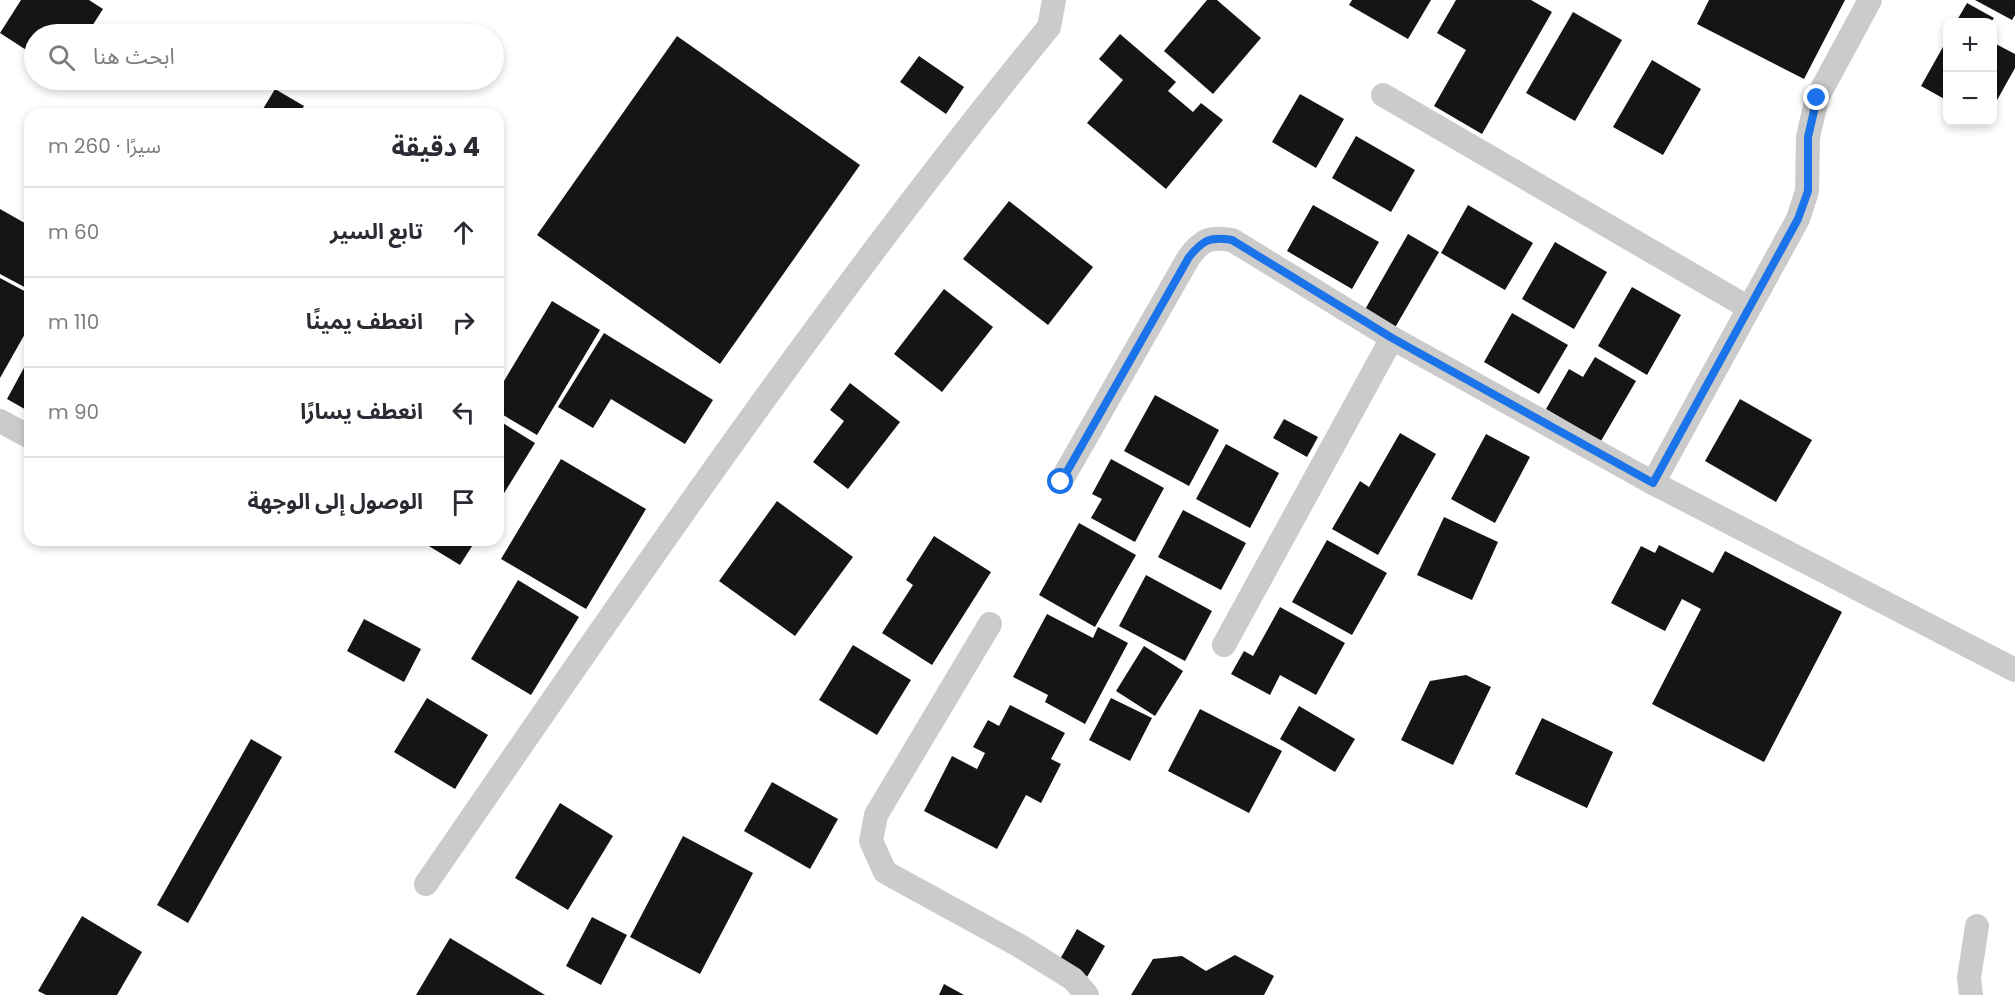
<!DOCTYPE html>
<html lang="ar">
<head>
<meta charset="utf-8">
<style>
  :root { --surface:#fff; --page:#f2f2f3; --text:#2b2b33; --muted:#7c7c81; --line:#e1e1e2 }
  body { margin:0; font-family:Poppins,"Noto Sans Arabic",sans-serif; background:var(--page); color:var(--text); direction:rtl }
  .controls { position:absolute; right:18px; top:18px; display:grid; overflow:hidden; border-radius:12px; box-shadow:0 3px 9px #0003 }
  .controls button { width:54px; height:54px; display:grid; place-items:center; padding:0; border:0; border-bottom:2px solid var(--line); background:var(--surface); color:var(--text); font:30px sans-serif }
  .stop { position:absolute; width:18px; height:18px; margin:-14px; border:4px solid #1a73e8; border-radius:50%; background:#fff }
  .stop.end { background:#1a73e8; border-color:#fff; box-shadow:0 2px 6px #0008 }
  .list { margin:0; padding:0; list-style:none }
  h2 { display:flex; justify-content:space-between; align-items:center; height:78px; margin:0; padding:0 24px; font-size:26px }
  h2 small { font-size:20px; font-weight:400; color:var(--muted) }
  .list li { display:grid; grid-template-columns:39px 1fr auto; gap:18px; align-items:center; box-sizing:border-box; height:90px; padding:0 24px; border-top:2px solid var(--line) }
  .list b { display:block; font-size:22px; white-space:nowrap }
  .list em { font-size:20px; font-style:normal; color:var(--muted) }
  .icon { flex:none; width:33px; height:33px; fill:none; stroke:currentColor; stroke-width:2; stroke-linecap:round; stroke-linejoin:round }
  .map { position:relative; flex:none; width:2015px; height:995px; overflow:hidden; direction:ltr }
  .search { position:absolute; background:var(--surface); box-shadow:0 3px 9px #0003; left:24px; top:24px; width:480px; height:66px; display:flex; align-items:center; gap:15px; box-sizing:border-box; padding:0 21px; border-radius:33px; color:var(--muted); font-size:22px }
  .panel { position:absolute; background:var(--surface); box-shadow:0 3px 9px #0003; left:24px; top:108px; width:480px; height:438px; border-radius:18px; direction:rtl }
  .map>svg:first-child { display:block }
</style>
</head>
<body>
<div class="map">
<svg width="2015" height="995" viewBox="0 0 2015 995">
  <rect width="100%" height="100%" fill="#fff"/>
  <g fill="#151515">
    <polygon points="21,0 89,0 103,9 87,34 34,34 34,55 0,33"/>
    <polygon points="1207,0 1217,0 1261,38 1213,94 1164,51"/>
    <polygon points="1352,0 1431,0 1408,39 1349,5"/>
    <polygon points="1456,0 1531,0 1552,12 1482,134 1434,106 1466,50 1437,33"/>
    <polygon points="1709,0 1845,0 1804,79 1697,24"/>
    <polygon points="1975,0 2015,0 2015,15 2012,20"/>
    <polygon points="1967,3 1994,18 1991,22 1956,22"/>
    <polygon points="1573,12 1622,40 1575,121 1526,93"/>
    <polygon points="1120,34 1176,82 1168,91 1193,112 1201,103 1223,120 1166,189 1087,123 1123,80 1099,59"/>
    <polygon points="677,36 860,165 720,364 537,235"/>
    <polygon points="1948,38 1948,101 1921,86"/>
    <polygon points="1992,42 2015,54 2015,68 1992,109"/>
    <polygon points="919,56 964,87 946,114 900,82"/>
    <polygon points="1652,60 1701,89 1663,155 1613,127"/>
    <polygon points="275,89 304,106 299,114 260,114"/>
    <polygon points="1300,94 1344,119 1316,168 1272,142"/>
    <polygon points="1356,136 1415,170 1391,212 1332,178"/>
    <polygon points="1009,201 1093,267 1048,325 963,259"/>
    <polygon points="1313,205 1379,242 1352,289 1287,251"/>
    <polygon points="1468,205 1533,243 1505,290 1441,253"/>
    <polygon points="0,209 30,226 30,290 0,274"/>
    <polygon points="1408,234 1439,252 1393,331 1363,313"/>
    <polygon points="1555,242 1607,272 1574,329 1522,299"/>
    <polygon points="0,278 30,294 30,325 0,378"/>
    <polygon points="1632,287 1681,315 1647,375 1598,346"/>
    <polygon points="944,289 993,327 942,392 894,354"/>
    <polygon points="552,301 600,330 537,435 498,412 498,391"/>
    <polygon points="1512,313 1568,345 1539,394 1484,362"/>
    <polygon points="604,333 713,400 685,444 611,399 593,428 558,407"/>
    <polygon points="1595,357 1636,381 1601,441 1546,409 1569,369 1583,377"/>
    <polygon points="26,364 30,366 30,412 7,399"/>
    <polygon points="850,383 900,422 848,489 813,462 844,421 830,410"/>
    <polygon points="1155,395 1219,430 1189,486 1124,451"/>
    <polygon points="1740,399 1812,440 1776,502 1705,461"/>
    <polygon points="1284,419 1318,437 1307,457 1273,438"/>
    <polygon points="498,420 535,443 498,503"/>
    <polygon points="1400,433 1436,454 1378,555 1332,529 1360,481 1369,487"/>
    <polygon points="1486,434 1530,457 1495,523 1451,499"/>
    <polygon points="1226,444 1279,473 1250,528 1196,499"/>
    <polygon points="561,459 646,509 586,609 501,559"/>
    <polygon points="1111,459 1164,488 1135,542 1091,518 1102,499 1092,494"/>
    <polygon points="777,501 853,557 795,636 719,581"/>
    <polygon points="1183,510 1246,543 1221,590 1158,557"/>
    <polygon points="1444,517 1498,542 1472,600 1417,575"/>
    <polygon points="1079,523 1136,555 1095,627 1039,595"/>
    <polygon points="934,536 991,572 932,665 882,633 913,585 906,580"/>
    <polygon points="419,540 476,540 460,565"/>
    <polygon points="1327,540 1387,573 1352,635 1292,602"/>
    <polygon points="1659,545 1713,573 1725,551 1842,612 1764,762 1652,704 1701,609 1682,599 1665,631 1611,603 1641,546 1655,553"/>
    <polygon points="1146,575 1212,611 1185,661 1119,626"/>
    <polygon points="518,580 579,617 531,695 471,659"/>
    <polygon points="1280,607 1345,643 1316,695 1280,675 1270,695 1231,674 1244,651 1253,656"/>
    <polygon points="1047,614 1093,638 1098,627 1128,643 1085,724 1045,702 1048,695 1013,677"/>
    <polygon points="364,619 421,649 404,682 347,651"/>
    <polygon points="853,645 911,680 877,735 819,700"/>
    <polygon points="1144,646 1183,671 1155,716 1116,691"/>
    <polygon points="1466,675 1491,687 1453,765 1401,740 1430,681"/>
    <polygon points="427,698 488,735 455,789 394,752"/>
    <polygon points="1111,698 1152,718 1130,761 1089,740"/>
    <polygon points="1010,705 1065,733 1051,759 1061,764 1041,803 1026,795 997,849 924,811 952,756 977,769 985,753 973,747 988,720 999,726"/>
    <polygon points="1299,706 1355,739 1335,772 1280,739"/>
    <polygon points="1200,709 1282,751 1249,813 1168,771"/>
    <polygon points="1542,718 1613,752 1587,808 1515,774"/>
    <polygon points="251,739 282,757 188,923 157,905"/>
    <polygon points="772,782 838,819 810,869 744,831"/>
    <polygon points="560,803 613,836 568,910 515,878"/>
    <polygon points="683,836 753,873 700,974 630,937"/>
    <polygon points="82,916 142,952 117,995 46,995 38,991"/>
    <polygon points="592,917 627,935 601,985 566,966"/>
    <polygon points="1077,929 1105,946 1087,977 1059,961"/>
    <polygon points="450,938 545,995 416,995"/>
    <polygon points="1235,955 1274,976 1264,995 1131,995 1153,959 1182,956 1206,971"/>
    <polygon points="944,984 964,995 939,995"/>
  </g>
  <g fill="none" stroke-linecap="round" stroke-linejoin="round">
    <g stroke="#cbcbcb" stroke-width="24">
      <polyline points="1383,95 1749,308"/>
      <polyline points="0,421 30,437"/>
      <path d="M1061 481 1189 257C1202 240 1210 236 1232 240L1392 338 1653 483 2015 670"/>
      <polyline points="1653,483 1798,219 1807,191 1808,137 1817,98 1870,0"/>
      <polyline points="990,624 876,815 871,841 885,872 1020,946 1073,979 1087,995"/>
      <polyline points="1224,645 1392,338"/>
      <path d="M426 884C626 593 825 301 1049 27L1054 0"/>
      <polyline points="1971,995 1969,978 1977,926"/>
    </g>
  </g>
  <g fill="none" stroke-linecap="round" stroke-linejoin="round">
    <path stroke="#1a73e8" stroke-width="8" d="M1061 482 1189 257C1203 240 1210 236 1232 240L1392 338 1653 483 1798 219 1808 191V137L1817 98"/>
  </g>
</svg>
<div class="controls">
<button>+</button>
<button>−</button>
</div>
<div class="stop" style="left:1061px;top:482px"></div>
<div class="stop end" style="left:1817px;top:98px"></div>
<div class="search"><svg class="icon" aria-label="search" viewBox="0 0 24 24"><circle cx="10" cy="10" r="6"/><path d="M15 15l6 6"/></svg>ابحث هنا</div>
<section class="panel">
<h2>4 دقيقة<small>سيرًا · 260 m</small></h2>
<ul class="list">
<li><svg class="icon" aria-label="ahead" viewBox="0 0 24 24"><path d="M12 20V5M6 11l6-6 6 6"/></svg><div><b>تابع السير</b></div><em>60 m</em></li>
<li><svg class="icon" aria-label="right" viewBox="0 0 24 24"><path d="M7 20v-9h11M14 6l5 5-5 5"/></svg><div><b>انعطف يمينًا</b></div><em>110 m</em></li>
<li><svg class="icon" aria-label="left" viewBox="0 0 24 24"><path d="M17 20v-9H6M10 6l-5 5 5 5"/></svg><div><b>انعطف يسارًا</b></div><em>90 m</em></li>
<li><svg class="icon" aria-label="arrive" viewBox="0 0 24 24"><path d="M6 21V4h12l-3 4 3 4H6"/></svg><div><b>الوصول إلى الوجهة</b></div></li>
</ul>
</section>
</div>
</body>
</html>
